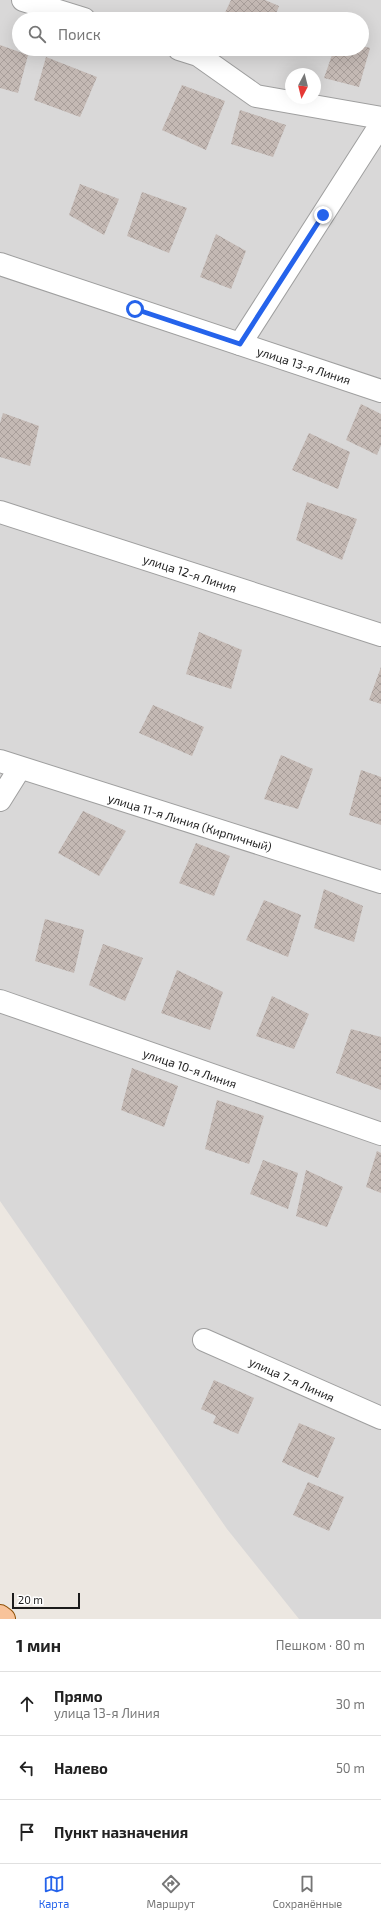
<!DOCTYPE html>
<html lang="ru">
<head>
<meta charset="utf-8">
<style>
  :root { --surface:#fff; --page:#f2f2f2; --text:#222; --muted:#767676; --line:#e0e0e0; --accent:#2563eb }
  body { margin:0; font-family:"Exo 2",sans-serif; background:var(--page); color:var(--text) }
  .compass { position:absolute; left:285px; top:68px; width:36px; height:36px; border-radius:50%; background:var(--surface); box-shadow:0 4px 16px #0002; rotate:187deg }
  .scale { position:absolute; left:12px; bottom:10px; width:68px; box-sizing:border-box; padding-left:4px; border:2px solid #1b1b1b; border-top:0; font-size:11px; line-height:14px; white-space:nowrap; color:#1b1b1b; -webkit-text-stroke:3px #fff; paint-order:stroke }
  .stop { position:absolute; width:12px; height:12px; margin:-9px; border:3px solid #2563eb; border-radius:50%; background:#fff }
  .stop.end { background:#2563eb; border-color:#fff; box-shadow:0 1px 4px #0008 }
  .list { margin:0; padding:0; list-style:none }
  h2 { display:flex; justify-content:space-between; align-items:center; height:52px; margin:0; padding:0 16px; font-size:17px }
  h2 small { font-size:13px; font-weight:400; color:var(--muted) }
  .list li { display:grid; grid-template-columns:26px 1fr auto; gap:12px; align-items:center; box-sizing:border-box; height:64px; padding:0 16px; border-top:1px solid var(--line) }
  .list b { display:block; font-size:15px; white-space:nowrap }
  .list p { margin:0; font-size:13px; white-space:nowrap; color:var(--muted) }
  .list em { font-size:13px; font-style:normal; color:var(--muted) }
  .icon { flex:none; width:22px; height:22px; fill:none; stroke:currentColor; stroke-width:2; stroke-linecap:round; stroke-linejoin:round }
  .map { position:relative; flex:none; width:381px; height:1619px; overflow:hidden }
  .search { position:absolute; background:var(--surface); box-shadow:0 4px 16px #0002; left:12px; right:12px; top:12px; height:44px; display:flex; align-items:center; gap:10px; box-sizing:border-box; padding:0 14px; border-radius:22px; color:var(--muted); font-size:15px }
  .sheet { height:244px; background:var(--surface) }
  nav { display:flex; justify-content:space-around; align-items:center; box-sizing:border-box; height:56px; border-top:1px solid var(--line); background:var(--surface); font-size:11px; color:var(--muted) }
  nav a { display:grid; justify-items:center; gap:2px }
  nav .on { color:var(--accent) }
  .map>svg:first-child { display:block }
</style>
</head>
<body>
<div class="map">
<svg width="381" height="1619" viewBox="0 0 381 1619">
  <defs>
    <pattern id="building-cross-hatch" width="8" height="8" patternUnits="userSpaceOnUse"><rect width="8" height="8" fill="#c4b9b4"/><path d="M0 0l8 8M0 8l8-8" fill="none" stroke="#a89e9a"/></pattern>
  </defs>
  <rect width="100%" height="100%" fill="#ece7e1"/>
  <path fill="#d9d8d8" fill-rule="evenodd" d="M0 0H381V1619H299L227 1529 0 1201ZM19 19H362V49H19ZM291 74H315V98H291Z"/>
  <g fill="url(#building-cross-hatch)">
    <polygon points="231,0 265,0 279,6 274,19 222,19"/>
    <polygon points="0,45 28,55 18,93 0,88"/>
    <polygon points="362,46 370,48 359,87 324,78 334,49 362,49"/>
    <polygon points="46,57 97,77 80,117 34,100"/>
    <polygon points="182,85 225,101 206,150 162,130"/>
    <polygon points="240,110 286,125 273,157 231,144"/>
    <polygon points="80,184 119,199 104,235 69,215"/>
    <polygon points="142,192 187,208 169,253 127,236"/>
    <polygon points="216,234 246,251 231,289 200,277"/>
    <polygon points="361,404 381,414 381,445 377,455 346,440"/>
    <polygon points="3,413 39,426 30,466 0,457 0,423"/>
    <polygon points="309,433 350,452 338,489 292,470"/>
    <polygon points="307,502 357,519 342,560 296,540"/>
    <polygon points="199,632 242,650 231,689 186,674"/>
    <polygon points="381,667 381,704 369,700"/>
    <polygon points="153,705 204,727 192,756 139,733"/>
    <polygon points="281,755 313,769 298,809 264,799"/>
    <polygon points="361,770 381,777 381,825 349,815"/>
    <polygon points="83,811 126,831 99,876 58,853"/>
    <polygon points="196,843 230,856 214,896 179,883"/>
    <polygon points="324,889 363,906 354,942 314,928"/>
    <polygon points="264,900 301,915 288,957 246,940"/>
    <polygon points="45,919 84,930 74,973 35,961"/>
    <polygon points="103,944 143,958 125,1001 89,985"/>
    <polygon points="177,970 223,992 210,1030 161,1013"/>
    <polygon points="272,996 309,1014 294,1049 256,1036"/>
    <polygon points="351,1029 381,1037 381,1090 336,1073"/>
    <polygon points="132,1068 178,1086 164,1127 121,1110"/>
    <polygon points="217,1100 264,1116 249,1164 205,1149"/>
    <polygon points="377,1151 381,1153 381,1193 366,1187"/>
    <polygon points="263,1160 298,1173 288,1209 250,1194"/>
    <polygon points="306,1170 343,1187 327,1227 296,1216"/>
    <polygon points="214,1380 254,1398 238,1434 213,1423 216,1416 201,1409"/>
    <polygon points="299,1423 335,1438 318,1478 282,1462"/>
    <polygon points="308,1482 344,1497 329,1531 293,1515"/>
  </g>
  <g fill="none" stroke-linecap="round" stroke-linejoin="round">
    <defs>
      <g id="minor">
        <polyline points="23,0 84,19"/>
        <polyline points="179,49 198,55 256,96 381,118"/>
        <polyline points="0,264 381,391"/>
        <polyline points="240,344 381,124"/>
        <polyline points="0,512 381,635"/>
        <polyline points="0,761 381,882"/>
        <polyline points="0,800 20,768"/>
        <polyline points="0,1001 381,1134"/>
        <polyline points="204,1340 381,1418"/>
      </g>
      <polyline id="major" points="0,1616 4,1619"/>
    </defs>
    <use href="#minor" stroke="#9f9f9f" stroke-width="24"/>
    <use href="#major" stroke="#8d4f05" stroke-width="24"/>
    <use href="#minor" stroke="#fff" stroke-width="22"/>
    <use href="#major" stroke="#f8c39a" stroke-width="22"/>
  </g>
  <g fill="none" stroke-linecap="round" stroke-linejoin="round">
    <polyline stroke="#2563eb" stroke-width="5" points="135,309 240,344 323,215"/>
  </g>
  <g text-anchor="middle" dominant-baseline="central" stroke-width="3.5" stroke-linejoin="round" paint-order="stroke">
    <g font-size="12" fill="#1b1b1b" stroke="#fff">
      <text transform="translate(304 365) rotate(18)">улица 13-я Линия</text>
      <text transform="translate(190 573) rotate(18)">улица 12-я Линия</text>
      <text transform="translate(190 822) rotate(17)">улица 11-я Линия (Кирпичный)</text>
      <text transform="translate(190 1068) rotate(19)">улица 10-я Линия</text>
      <text transform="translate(292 1379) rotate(24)">улица 7-я Линия</text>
    </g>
  </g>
</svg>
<svg class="compass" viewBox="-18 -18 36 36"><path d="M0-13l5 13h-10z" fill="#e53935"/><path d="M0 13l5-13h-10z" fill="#767676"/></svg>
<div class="scale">20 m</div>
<div class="stop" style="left:135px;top:309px"></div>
<div class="stop end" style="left:323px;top:215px"></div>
<div class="search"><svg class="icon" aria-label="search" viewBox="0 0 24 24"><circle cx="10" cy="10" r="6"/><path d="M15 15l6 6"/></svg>Поиск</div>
</div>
<section class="sheet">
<h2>1 мин<small>Пешком · 80 m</small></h2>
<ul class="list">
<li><svg class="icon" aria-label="ahead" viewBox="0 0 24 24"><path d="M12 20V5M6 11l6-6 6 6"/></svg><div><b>Прямо</b><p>улица 13-я Линия</p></div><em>30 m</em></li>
<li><svg class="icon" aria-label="left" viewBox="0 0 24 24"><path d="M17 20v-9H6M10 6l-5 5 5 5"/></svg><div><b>Налево</b></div><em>50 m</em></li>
<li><svg class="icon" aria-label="arrive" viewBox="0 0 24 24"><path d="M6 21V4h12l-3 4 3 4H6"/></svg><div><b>Пункт назначения</b></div></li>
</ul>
</section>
<nav>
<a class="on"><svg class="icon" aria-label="map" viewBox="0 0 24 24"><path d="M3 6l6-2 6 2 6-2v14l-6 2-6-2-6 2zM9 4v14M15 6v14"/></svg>Карта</a>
<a><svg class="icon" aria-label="directions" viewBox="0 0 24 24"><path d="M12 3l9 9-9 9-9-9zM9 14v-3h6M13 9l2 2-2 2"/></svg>Маршрут</a>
<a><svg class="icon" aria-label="saved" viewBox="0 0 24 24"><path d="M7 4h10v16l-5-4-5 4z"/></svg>Сохранённые</a>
</nav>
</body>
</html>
